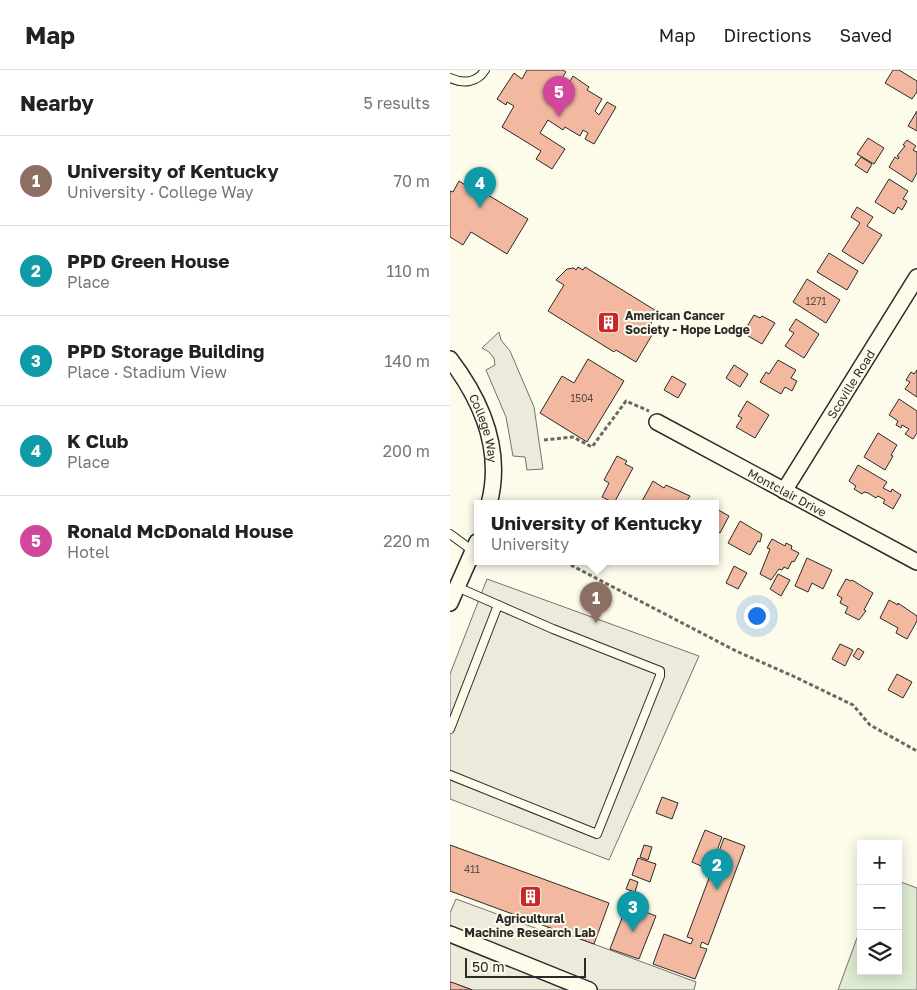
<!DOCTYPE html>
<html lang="en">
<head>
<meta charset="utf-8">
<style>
  :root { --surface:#fff; --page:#f2f2f2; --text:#222; --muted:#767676; --line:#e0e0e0; --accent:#c62828 }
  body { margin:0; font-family:"Golos Text",sans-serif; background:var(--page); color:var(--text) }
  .controls { position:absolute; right:15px; bottom:15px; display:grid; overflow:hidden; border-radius:0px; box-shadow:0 2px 12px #0003 }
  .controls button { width:45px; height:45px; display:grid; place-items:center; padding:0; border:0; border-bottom:1px solid var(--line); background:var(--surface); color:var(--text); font:25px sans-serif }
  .scale { position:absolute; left:15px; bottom:12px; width:121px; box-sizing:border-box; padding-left:5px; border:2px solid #2b2b2b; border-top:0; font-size:14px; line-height:18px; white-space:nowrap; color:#2b2b2b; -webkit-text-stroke:4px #fdfbea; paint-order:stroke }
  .you { position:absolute; left:306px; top:545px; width:18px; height:18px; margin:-12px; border:4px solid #fff; border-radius:50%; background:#1a73e8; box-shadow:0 0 0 8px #1a73e833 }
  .badge { display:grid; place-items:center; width:32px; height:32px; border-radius:50%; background:var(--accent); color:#fff; font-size:16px; font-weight:700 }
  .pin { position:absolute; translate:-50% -41px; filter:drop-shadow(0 1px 2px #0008) }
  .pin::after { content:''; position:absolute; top:26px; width:18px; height:15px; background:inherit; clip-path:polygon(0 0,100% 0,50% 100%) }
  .popup { position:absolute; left:24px; top:430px; width:245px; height:65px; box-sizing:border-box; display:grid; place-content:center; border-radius:0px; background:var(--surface); filter:drop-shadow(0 1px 4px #0005); font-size:16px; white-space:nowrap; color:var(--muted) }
  .popup b { font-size:19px; color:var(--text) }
  .popup::after { content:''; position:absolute; left:50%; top:100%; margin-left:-10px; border:10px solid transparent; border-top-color:var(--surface) }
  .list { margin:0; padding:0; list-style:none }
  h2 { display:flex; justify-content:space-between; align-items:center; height:65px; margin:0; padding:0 20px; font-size:21px }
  h2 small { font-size:16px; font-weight:400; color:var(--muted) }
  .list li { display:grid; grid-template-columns:32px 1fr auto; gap:15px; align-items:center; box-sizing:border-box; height:90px; padding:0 20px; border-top:1px solid var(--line) }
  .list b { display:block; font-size:19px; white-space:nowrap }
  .list p { margin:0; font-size:16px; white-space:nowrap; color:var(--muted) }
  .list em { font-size:16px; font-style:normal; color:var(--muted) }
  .icon { flex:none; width:28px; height:28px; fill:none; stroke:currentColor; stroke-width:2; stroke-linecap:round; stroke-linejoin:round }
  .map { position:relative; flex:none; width:467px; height:920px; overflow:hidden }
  header { display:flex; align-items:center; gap:30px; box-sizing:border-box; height:70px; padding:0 25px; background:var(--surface); border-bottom:1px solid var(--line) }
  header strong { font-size:24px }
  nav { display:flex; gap:28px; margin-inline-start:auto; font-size:18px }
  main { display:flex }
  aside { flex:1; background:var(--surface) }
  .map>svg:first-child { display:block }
</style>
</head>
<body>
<header>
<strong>Map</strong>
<nav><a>Map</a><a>Directions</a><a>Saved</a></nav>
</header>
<main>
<aside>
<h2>Nearby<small>5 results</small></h2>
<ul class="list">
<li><span class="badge" style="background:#8d6e63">1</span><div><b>University of Kentucky</b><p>University · College Way</p></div><em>70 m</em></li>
<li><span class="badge" style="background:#0f9aa8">2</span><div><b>PPD Green House</b><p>Place</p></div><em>110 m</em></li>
<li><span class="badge" style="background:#0f9aa8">3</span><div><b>PPD Storage Building</b><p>Place · Stadium View</p></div><em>140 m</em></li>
<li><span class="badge" style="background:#0f9aa8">4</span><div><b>K Club</b><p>Place</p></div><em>200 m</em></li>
<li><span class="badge" style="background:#d1479c">5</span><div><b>Ronald McDonald House</b><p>Hotel</p></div><em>220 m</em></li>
</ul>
</aside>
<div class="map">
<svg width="467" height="920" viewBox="0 0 467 920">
  <rect width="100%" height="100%" fill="#fdfbea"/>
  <polygon fill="#deebd1" stroke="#74746e" points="448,811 467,818 467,920 388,920 411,857 411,901 448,901"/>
  <g fill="#eceadb" stroke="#74746e">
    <polygon points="49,262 51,270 60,281 84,337 93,399 77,400 75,387 63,386 56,347 36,300 45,295 44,288 39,282 32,278"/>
    <polygon points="37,509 249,586 159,790 0,729 0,604"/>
    <polygon points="6,829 96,862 98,857 246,912 244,920 23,920 0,912 0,843"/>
  </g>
  <g fill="#f2b8a0" stroke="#2b2b2b">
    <polygon points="77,0 113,0 116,2 112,8 119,13 123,6 139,17 137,20 152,29 145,41 149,45 157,32 166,37 144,74 135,69 138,63 133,60 130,66 115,57 113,60 98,50 90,63 115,79 102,99 86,89 91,81 52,57 64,36 57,32 56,35 47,29 64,3 72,9"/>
    <polygon points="443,0 449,0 467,11 467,22 462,29 435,13"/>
    <polygon points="467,41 467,61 458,56"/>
    <polygon points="418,68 434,78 424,94 407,84"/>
    <polygon points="457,70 466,76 463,80 467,82 467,103 462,112 439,97 445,87 448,89 449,87 447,86 455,76 453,75"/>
    <polygon points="411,87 422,94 417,103 405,95"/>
    <polygon points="439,109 458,121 453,129 457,131 452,140 448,137 444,144 425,132"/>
    <polygon points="9,111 36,128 38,125 78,149 57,184 21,162 13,175 0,167 0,121 3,122"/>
    <polygon points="407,137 423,147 417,156 432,165 413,194 392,181 410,153 401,147"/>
    <polygon points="379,183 408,201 397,220 367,202"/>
    <polygon points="128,197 133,200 135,197 208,242 196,262 202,265 186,292 166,280 164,282 98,241 114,215 106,210 117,199 124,198 126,200"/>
    <polygon points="357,209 390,230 376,253 343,232"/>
    <polygon points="304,245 310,248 312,246 325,253 312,274 293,263"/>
    <polygon points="346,249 369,264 354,288 335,276 344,263 339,260"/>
    <polygon points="138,289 174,311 137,372 90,343 112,306 124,313"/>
    <polygon points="328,290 346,300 341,308 347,311 342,321 335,317 331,324 310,312 316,302 319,304"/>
    <polygon points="284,295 298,304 290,317 276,308"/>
    <polygon points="467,300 467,327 455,319 460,312 456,310 461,302 464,304"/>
    <polygon points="222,306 236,314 228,328 214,320"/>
    <polygon points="449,329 467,341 467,363 463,369 455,364 459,359 452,355 451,358 446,355 448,351 439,345"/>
    <polygon points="297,331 319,345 305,368 286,357 292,348 288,346"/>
    <polygon points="428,363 447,375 441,385 443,386 435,400 414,387"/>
    <polygon points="167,386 177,391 175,394 183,398 164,433 152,427 159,413 154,410"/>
    <polygon points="408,395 437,412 433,418 441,422 442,419 451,425 443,439 433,433 435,430 428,426 426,428 418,423 414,422 412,424 404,419 406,416 399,411"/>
    <polygon points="203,411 214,418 216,415 240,426 235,434 193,434 191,433"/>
    <polygon points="265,438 279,446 270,463 266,460 265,461"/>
    <polygon points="290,451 312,464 310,472 308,471 300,485 278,473"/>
    <polygon points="322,469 335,476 336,473 342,476 341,479 349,483 344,492 342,491 338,499 334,497 332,500 329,499 321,510 310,504 320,479 317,478"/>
    <polygon points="357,488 382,500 373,519 362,513 358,522 345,516"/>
    <polygon points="284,496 297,503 288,519 276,513"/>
    <polygon points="328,504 340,510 331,526 320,519"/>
    <polygon points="396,509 401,511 402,510 423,523 414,540 416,541 409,550 395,543 398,537 390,533 392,528 387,525"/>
    <polygon points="439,530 448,535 448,533 467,546 467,551 457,569 446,563 448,558 430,548"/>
    <polygon points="390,574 403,580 395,596 382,589"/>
    <polygon points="408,578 414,582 409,590 403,586"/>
    <polygon points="447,604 462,612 453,628 438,620"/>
    <polygon points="212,727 228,733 222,749 206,743"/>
    <polygon points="255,760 272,767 260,800 242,792"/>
    <polygon points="274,768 295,776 258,875 252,872 250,877 257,879 245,909 203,894 214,864 241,874 243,869 237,867"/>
    <polygon points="0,775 159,833 144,874 0,821"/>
    <polygon points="194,775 202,777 198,790 190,787"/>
    <polygon points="188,788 206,794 200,812 182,805"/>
    <polygon points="180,809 188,812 185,822 176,819"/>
    <polygon points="177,835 206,846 189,889 160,879"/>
    <polygon points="0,912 4,913 22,920 0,920"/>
  </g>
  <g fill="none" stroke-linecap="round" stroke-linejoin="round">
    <defs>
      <g id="lane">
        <path d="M0 8C13 14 27 13 35 0"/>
        <polyline points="0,464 23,481"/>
        <polyline points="0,659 48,535 7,517"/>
        <polyline points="0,705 147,764 210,606 210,601 103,559 48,535"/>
      </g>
      <g id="street">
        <path id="s1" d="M0 289C32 331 53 381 39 434"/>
        <path id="s2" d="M207 352 467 492"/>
        <path id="s3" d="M334 421 467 207"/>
        <polyline points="0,533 27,472"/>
        <polyline points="0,864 139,920"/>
      </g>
    </defs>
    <use href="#lane" stroke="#2b2b2b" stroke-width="10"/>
    <use href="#street" stroke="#2b2b2b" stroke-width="18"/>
    <g stroke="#6a6964" stroke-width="3" stroke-dasharray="4 2.5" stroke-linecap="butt">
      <polyline points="94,370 123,367 142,377 176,331 199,341"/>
      <polyline points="115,492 286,581 343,606 403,635 420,655 467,681"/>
    </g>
    <use href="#lane" stroke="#fdfbea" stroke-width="8"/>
    <use href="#street" stroke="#fdfbea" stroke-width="15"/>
  </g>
  <defs>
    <symbol id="building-square" viewBox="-11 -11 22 22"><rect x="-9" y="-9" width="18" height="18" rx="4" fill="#c62828" stroke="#fdfbea"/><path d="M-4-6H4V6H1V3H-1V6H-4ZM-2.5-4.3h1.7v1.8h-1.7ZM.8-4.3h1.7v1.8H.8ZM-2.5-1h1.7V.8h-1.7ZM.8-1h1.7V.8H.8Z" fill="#fff"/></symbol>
  </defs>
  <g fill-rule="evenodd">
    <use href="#building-square" x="146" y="240" width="25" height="25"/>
    <use href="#building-square" x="68" y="814" width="25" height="25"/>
  </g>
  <g text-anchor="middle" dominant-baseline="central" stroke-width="4" stroke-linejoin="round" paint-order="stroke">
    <g font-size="10" fill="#5d4e48">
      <text x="366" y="231">1271</text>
      <text x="132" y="328">1504</text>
      <text x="22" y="799">411</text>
    </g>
    <g font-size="12" font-weight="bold" fill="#2b2b2b" stroke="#fdfbea" text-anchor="start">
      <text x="175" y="245">American Cancer<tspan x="175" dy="14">Society - Hope Lodge</tspan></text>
      <text x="80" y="848" text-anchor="middle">Agricultural<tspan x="80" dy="14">Machine Research Lab</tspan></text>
    </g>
    <g font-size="12" fill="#2b2b2b" stroke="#fdfbea">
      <text stroke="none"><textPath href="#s3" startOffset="126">Scoville Road</textPath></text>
      <text stroke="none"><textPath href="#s1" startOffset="78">College Way</textPath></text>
      <text stroke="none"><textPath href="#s2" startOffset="148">Montclair Drive</textPath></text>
    </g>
  </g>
</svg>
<div class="controls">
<button>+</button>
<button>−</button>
<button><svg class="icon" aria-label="layers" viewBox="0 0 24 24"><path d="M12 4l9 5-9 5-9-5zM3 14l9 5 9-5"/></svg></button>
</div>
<div class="scale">50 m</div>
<div class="you"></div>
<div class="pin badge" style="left:146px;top:553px;background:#8d6e63">1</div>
<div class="popup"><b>University of Kentucky</b>University</div>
<div class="pin badge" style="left:267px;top:820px;background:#0f9aa8">2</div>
<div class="pin badge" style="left:183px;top:862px;background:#0f9aa8">3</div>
<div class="pin badge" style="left:30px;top:138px;background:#0f9aa8">4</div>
<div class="pin badge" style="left:109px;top:47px;background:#d1479c">5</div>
</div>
</main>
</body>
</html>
